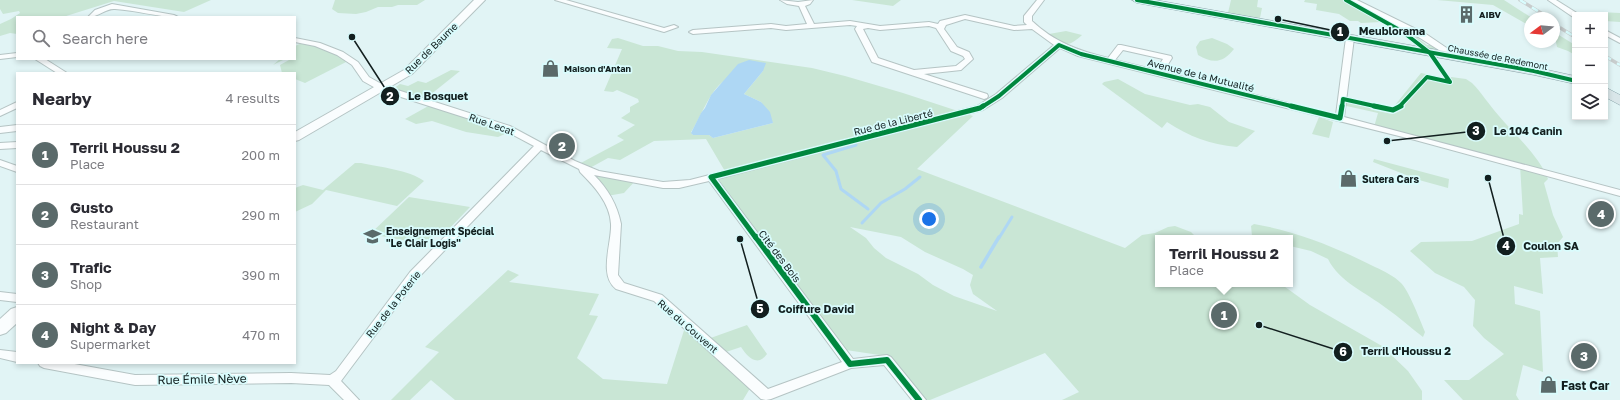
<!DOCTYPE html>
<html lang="en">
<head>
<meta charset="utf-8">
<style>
  :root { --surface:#fff; --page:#f7f7f7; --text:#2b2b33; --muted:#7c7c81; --line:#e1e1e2; --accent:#5a6a6a }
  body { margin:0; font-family:"Golos Text",sans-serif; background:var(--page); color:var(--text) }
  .controls { position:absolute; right:12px; top:12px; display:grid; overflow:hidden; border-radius:0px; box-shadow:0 2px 6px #0003 }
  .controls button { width:36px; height:36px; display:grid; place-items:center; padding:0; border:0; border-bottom:1px solid var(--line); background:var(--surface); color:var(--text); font:20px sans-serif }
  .compass { position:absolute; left:1524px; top:12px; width:36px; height:36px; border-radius:50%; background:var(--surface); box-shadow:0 2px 6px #0003; rotate:254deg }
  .you { position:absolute; left:929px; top:219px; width:14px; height:14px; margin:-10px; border:3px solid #fff; border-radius:50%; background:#1a73e8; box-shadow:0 0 0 6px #1a73e833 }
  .badge { display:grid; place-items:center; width:26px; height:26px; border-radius:50%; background:var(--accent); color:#fff; font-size:13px; font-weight:700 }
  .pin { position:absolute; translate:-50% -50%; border:2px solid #fff; box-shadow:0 1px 4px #0006 }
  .popup { position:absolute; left:1155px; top:235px; width:138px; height:52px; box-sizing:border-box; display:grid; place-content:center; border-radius:0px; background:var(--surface); filter:drop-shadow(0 1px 3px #0005); font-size:13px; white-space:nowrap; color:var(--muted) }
  .popup b { font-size:15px; color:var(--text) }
  .popup::after { content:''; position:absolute; left:50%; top:100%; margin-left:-8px; border:8px solid transparent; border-top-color:var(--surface) }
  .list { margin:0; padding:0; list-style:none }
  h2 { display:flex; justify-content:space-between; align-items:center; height:52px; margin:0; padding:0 16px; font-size:17px }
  h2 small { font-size:13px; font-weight:400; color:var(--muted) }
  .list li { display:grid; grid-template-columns:26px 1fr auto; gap:12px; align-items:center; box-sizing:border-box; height:60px; padding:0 16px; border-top:1px solid var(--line) }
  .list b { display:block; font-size:15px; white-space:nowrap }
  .list p { margin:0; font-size:13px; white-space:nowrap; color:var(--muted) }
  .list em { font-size:13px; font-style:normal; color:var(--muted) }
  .icon { flex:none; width:22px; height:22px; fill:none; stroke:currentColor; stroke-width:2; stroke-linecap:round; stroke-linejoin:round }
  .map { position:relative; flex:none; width:1620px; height:400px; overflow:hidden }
  .search { position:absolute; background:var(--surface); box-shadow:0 2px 6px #0003; left:16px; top:16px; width:280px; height:44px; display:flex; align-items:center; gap:10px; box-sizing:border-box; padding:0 14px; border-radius:0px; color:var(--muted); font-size:15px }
  .panel { position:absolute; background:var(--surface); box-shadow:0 2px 6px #0003; left:16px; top:72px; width:280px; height:292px; border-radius:0px }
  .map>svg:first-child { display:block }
</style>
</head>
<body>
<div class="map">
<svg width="1620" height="400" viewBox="0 0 1620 400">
  <rect width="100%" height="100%" fill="#e1f4f5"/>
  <g fill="#c9e6d5" fill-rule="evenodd">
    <polygon points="0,0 211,0 184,12 114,1 63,17 17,17 17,34 10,33 0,36 0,24 11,19 20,13 19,11 3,14 0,9"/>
    <polygon points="335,0 425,0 417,5 398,5 392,7 378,7 366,12 356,14 338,13 332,9"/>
    <polygon points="852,0 901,0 893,6"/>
    <polygon points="1231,0 1258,0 1257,7 1262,8 1260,18 1228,13"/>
    <polygon points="1305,0 1348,0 1355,2 1411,33 1427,45 1438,45 1449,52 1418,47 1397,31 1381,22 1361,23 1358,21 1350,21 1339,14 1316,10 1317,4 1304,2"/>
    <polygon points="1437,0 1504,0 1532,18 1530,18 1530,26 1493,5"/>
    <polygon points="1599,12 1620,13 1620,22 1605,21 1605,15 1602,15"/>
    <path d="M1066 31 1082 35C1067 49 1064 45 1049 34Z"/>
    <polygon points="1554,32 1575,45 1575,55 1568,51 1557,47"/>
    <path d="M618 38 643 46H658L678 51 702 52 812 68 845 76 903 93 973 116 917 169 1125 248 1142 235 1155 233 1168 227 1175 226 1191 232 1197 238H1158V284H1281L1310 305 1382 346 1408 371 1422 391V400H1062L1079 392 1045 353 930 400H919L886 356 846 350 711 177 726 173 706 139 654 141 620 160 608 158 588 169 636 180 624 193 607 196 577 165 624 140 617 136 635 125 621 118 630 112V107L639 102 638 99 617 90 613 92 604 91 622 49 607 48 612 39ZM763 71 744 94 761 102 773 123 713 138 709 135H693L691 132C700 119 710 90 724 81 731 77 753 73 763 71ZM850 227 901 237 925 252 963 269 973 275 970 285 973 294 997 311 954 296 933 285 918 274 886 258 874 248 866 238Z"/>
    <path d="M1212 38 1227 44 1234 49C1223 63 1213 64 1198 55L1196 47 1200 41Z"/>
    <polygon points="304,42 310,43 350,60 305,83 295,79 295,73 282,73 280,65 289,60 285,59 273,65 280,59 295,59 295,46"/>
    <polygon points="451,70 460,71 425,99 393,89 400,84 408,86 418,81 426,83"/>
    <path d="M1421 73 1451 79V77L1466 79 1472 83C1482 93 1489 105 1499 116 1515 135 1539 156 1548 179L1544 183 1553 215 1563 237 1557 244 1558 257 1540 258 1543 294 1514 286 1515 304 1540 311 1543 372 1523 365 1516 395 1519 400H1463L1444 380H1469L1504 354 1484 338 1473 326 1475 300 1464 287 1435 273 1410 251 1421 242 1472 241 1519 224V214L1523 215 1520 165 1374 127 1378 113 1342 105 1343 98 1391 110Z"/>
    <path d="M1118 79 1145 94 1190 105 1198 104 1210 107 1229 122 1255 131 1237 147C1209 144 1190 137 1167 122L1162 128 1102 84 1104 82Z"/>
    <polygon points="432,104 512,131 498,137 466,132 432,121 416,124 405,119"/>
    <polygon points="1319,117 1333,122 1329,138 1312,134"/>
    <polygon points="1374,159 1449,179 1448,188 1419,180 1373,162"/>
    <path d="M355 163H361C380 167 409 170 424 181L397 206 326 190 312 204 295 212V188L303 185 323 190Z"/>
    <polygon points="409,197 470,207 448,230 440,229 424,244 370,234"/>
    <path d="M1254 224C1296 231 1338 248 1375 267 1384 271 1394 276 1401 283 1408 289 1421 322 1425 332L1423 337C1411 328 1399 317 1386 308 1367 293 1339 282 1328 259L1311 251 1290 246V238H1258L1252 236 1251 238H1207L1217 236H1252L1251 226Z"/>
    <path d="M508 270 519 275 509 282 599 294 589 315 598 316 577 358 603 379 667 384 686 324 705 340 747 325 767 354C757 368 747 356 741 347L720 354 755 385 749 390 743 400H455L431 380 410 400H391L439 352 425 347Z"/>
  </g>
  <polygon fill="#aed7f4" points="749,60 766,63 763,71 744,94 761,102 770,112 773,123 713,138 709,135 693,135 691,133 701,113 705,108 711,95 738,64"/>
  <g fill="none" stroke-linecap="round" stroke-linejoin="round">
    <g stroke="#aed7f4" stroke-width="3">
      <polyline points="856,145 823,155 836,171 841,189 868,209"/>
      <polyline points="862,223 881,203 905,189 920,177"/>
      <polyline points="999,238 1012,217"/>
    </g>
    <polyline stroke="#aed7f4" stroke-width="3.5" points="981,267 999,237"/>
    <defs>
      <g id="minor">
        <polygon points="555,0 566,0 664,28 674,25 678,27 664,32"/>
        <path d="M780 0 798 2 813 0 810 4 805 6 814 24 850 21 880 26 929 22 938 24 940 21 965 15 1014 26 1027 25 1024 22V16L1037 0H1044L1032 16V21C1054 42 1079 51 1108 58L1118 45H1121L1171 56 1172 58 1163 72 1336 115 1346 38 1350 36 1354 38 1344 117 1620 190V196L1415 140 1078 56 1060 48 1002 98 983 110 717 179 853 359 887 355 891 357 926 400H912L884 365 851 368 771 399 766 400 761 399 654 301 616 289C598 275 612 243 611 224 610 203 594 186 580 172L579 169 541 150 418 278 341 381 359 400H344L329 385 291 383 135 385 44 368 40 366 38 363H69L135 375 291 373 330 375 336 371 410 272 534 146 504 130 379 90 363 81 352 65 337 55 315 46 295 42V38L320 43 343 52 358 62 369 77 385 86 510 126 575 161 599 171 663 182 690 180 977 106 996 94 1054 45 1032 29 1014 30 965 19 946 25 944 29 957 47 969 52 973 59 961 70 924 74 987 94 988 96 987 98 984 99 872 62 855 29 857 26 850 25 786 30 771 28 693 34 689 32 693 30 771 24 786 26 807 24 799 6 787 4ZM929 26 936 28 951 51 963 56 965 59 956 66 914 70 878 58 863 29 868 28 880 30ZM1123 50 1163 59 1156 70 1115 60ZM594 175 663 188H679L709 181 842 362 768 389 662 295 624 283 618 275 621 224C617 204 608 189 594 175Z"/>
        <polygon points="1349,0 1357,0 1426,34 1460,57 1459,59 1453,59 1420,38"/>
        <polygon points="1548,0 1556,0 1580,15 1573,17"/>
        <path d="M112 4 174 15 178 17C156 17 136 10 115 9 106 8 99 17 88 17L95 10Z"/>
        <polygon points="1605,30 1620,38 1620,43 1605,35"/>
        <polygon points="17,53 17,57 0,59 0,55"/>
        <polygon points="35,59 45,59 67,73 57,73"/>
        <polygon points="17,102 17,108 0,116 0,110"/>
        <polygon points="17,125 17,131 0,133 0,127"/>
        <polygon points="17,142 17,148 0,149 0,143"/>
        <polygon points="0,160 17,166 17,172 0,166"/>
        <polygon points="0,292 17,294 17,302 0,300"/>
        <polygon points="0,350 17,352 17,362 0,358"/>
      </g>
      <g id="secondary">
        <polygon points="474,0 485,0 412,74 299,140 295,141 295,132 404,70"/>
        <polygon points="17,307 17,323 6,333 0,335 0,319 11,309"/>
      </g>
      <g id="primary">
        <polygon points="1132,0 1155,0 1534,67 1575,76 1575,84 1534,75 1137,3"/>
        <polygon points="1605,87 1620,95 1620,105 1605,97"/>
      </g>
    </defs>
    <use href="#minor" stroke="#b5c4c4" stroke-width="2"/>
    <use href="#secondary" stroke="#b5c4c4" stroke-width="2"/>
    <use href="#primary" stroke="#8ba6ab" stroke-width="1"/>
    <use href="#minor" fill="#fafdfe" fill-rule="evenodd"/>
    <use href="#secondary" fill="#fafdfe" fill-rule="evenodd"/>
    <use href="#primary" fill="#d9e6e9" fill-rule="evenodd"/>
    <defs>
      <g id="rail">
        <polyline points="1520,0 1549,18"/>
        <polyline points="1554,24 1575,37"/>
        <polyline points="1605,56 1620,65"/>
      </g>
    </defs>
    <use href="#rail" stroke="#c8cdcd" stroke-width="3.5"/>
    <use href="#rail" stroke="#d9fcfd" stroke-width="2.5" stroke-dasharray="7" stroke-linecap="butt"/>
    <defs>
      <g id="cycleway-far2">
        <polyline points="1137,0 1534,71 1572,80"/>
        <polyline points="1346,0 1403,32 1430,53 1450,82 1427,77 1399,107"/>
        <polyline points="982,107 999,96 1059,45 1081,54 1295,107"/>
        <polyline points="1342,107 1343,99 1379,107"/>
      </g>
      <g id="cycleway-far1">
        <polyline points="1291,106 1340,118 1342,106"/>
        <polyline points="1374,106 1393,110 1401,106"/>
        <polyline points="756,238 711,177 980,108 983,106"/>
      </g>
      <polyline id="cycleway" points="756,237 850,364 887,360 919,400"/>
    </defs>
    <use href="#cycleway-far2" stroke="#d9fcfd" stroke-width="6"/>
    <use href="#cycleway-far1" stroke="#d9fcfd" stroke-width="8"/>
    <use href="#cycleway" stroke="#d9fcfd" stroke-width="8"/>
    <use href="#cycleway-far2" stroke="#00873e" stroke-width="4"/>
    <use href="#cycleway-far1" stroke="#00873e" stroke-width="5"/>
    <use href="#cycleway" stroke="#00873e" stroke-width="6"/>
  </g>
  <defs>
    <symbol id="building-bare" viewBox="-9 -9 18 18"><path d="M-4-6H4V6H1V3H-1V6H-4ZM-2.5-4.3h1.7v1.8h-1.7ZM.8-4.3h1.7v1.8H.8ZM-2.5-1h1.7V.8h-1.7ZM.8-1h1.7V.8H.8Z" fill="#5a6a6a" stroke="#d9fcfd" stroke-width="2.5" paint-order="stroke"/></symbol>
    <symbol id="shop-bare" viewBox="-9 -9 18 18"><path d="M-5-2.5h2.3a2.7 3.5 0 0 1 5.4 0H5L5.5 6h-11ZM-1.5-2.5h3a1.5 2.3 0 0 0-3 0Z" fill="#5a6a6a" stroke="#d9fcfd" stroke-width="2.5" paint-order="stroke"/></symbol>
    <symbol id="school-bare" viewBox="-9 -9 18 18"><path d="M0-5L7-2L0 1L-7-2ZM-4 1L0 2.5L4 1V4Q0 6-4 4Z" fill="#5a6a6a" stroke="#d9fcfd" stroke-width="2.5" paint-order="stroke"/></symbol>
  </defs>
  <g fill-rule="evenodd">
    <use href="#building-bare" x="1454" y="2" width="25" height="25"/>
    <use href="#shop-bare" x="538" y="56" width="25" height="25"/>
    <use href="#shop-bare" x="1336" y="166" width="25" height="25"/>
    <use href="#school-bare" x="360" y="224" width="25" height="25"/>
    <use href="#shop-bare" x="1536" y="372" width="25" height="25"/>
  </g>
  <g text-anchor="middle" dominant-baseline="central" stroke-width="3.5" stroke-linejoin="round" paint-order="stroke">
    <g font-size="9" font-weight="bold" fill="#121f1f" stroke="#d9fcfd" text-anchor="start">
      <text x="1479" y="14">AIBV</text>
      <text x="564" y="68">Maison d'Antan</text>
    </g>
    <g font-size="9" fill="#121f1f" stroke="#d9fcfd">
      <text transform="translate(1498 57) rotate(11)">Chaussée de Redemont</text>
    </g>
    <g font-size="10" fill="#121f1f" stroke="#d9fcfd">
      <text transform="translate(431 48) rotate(-44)">Rue de Baume</text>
      <text transform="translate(1201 75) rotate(14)">Avenue de la Mutualité</text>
      <text transform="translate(893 122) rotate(-14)">Rue de la Liberté</text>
      <text transform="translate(492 124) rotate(19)">Rue Lecat</text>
      <text transform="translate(780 256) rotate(53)">Cité des Bois</text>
      <text transform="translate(393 304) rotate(-52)">Rue de la Poterie</text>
      <text transform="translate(688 326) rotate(41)">Rue du Couvent</text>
    </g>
    <g font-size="10" font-weight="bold" fill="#121f1f" stroke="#d9fcfd" text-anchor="start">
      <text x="1362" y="179">Sutera Cars</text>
      <text x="386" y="231">Enseignement Spécial<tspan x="386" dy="12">"Le Clair Logis"</tspan></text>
    </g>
    <g font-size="12" fill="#121f1f" stroke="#d9fcfd">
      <text transform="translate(202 379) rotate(-1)">Rue Émile Nève</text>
    </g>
    <g font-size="12" font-weight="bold" fill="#121f1f" stroke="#d9fcfd" text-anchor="start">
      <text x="1561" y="385">Fast Car</text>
    </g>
  </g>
  <path fill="none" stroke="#121f1f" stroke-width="1.5" d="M1278 19L1340 32M352 37L390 96M1387 141L1476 131M1488 178L1506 246M740 239L760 309M1259 325L1343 352"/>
  <g fill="#121f1f" stroke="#d9fcfd" stroke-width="1.5">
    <circle cx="1278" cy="19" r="4"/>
    <circle cx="352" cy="37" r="4"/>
    <circle cx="1387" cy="141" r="4"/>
    <circle cx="1488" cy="178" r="4"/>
    <circle cx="740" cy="239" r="4"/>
    <circle cx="1259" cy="325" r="4"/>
    <circle cx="1340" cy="32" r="10"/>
    <circle cx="390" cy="96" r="10"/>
    <circle cx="1476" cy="131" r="10"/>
    <circle cx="1506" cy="246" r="10"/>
    <circle cx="760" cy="309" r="10"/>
    <circle cx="1343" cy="352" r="10"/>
  </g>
  <g font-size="12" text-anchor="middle" font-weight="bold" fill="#fff">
    <text x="1340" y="36">1</text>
    <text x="390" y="101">2</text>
    <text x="1476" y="135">3</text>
    <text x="1506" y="250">4</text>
    <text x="760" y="313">5</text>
    <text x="1343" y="356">6</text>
  </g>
  <g font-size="11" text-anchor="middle" font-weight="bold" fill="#121f1f" stroke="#d9fcfd" stroke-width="3.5" stroke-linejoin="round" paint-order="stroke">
    <text x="1392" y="35">Meublorama</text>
    <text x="438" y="100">Le Bosquet</text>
    <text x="1528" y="135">Le 104 Canin</text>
    <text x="1551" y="250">Coulon SA</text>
    <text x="816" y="313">Coiffure David</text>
    <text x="1406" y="355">Terril d'Houssu 2</text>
  </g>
</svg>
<div class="controls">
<button>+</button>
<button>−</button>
<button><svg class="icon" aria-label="layers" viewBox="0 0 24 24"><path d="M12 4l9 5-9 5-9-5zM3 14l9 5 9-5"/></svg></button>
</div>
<svg class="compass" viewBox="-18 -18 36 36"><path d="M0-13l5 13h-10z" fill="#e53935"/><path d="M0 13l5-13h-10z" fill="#7c7c81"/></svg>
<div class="you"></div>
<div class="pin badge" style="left:1224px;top:315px">1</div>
<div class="popup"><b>Terril Houssu 2</b>Place</div>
<div class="pin badge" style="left:562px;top:146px">2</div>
<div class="pin badge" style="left:1584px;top:356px">3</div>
<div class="pin badge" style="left:1601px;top:214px">4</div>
<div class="search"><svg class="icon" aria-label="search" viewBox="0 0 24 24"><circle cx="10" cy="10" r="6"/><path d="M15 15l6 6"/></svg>Search here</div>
<section class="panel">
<h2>Nearby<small>4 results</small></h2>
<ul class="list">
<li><span class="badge">1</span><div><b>Terril Houssu 2</b><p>Place</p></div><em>200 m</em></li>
<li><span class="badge">2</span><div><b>Gusto</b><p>Restaurant</p></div><em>290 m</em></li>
<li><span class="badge">3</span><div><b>Trafic</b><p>Shop</p></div><em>390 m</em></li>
<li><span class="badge">4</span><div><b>Night &amp; Day</b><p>Supermarket</p></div><em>470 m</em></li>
</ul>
</section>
</div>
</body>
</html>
